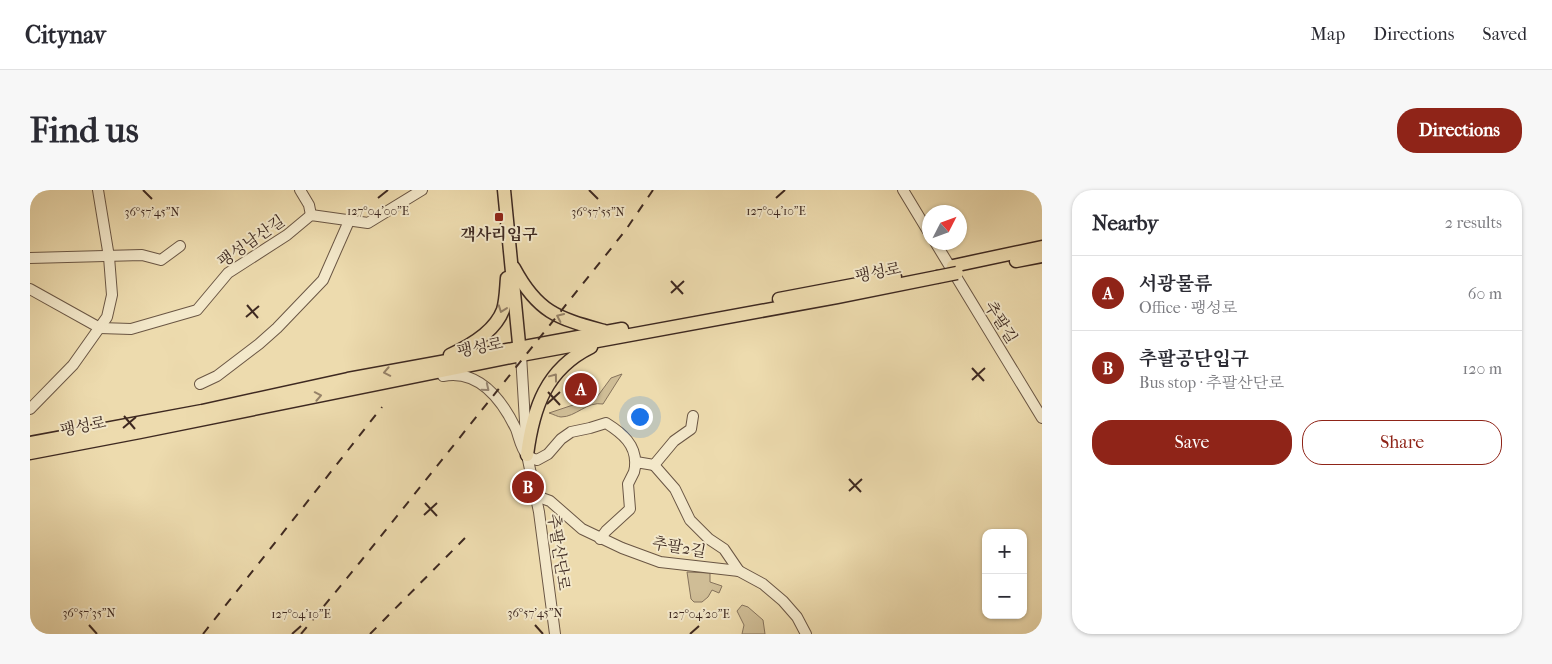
<!DOCTYPE html>
<html lang="en">
<head>
<meta charset="utf-8">
<style>
  :root { --surface:#fff; --page:#f7f7f7; --text:#2b2b33; --muted:#7c7c81; --line:#e1e1e2; --accent:#8f2418 }
  body { margin:0; font-family:"IM FELL French Canon","Noto Serif KR",serif; background:var(--page); color:var(--text) }
  .controls { position:absolute; right:15px; bottom:15px; display:grid; overflow:hidden; border-radius:10px; box-shadow:0 1px 4px #0004 }
  .controls button { width:45px; height:45px; display:grid; place-items:center; padding:0; border:0; border-bottom:1px solid var(--line); background:var(--surface); color:var(--text); font:25px sans-serif }
  .compass { position:absolute; left:892px; top:15px; width:45px; height:45px; border-radius:50%; background:var(--surface); box-shadow:0 1px 4px #0004; rotate:48deg }
  .you { position:absolute; left:609px; top:226px; width:18px; height:18px; margin:-12px; border:4px solid #fff; border-radius:50%; background:#1a73e8; box-shadow:0 0 0 8px #1a73e833 }
  .badge { display:grid; place-items:center; width:32px; height:32px; border-radius:50%; background:var(--accent); color:#fff; font-size:16px; font-weight:700 }
  .pin { position:absolute; translate:-50% -50%; border:2px solid #fff; box-shadow:0 1px 5px #0006 }
  .list { margin:0; padding:0; list-style:none }
  h2 { display:flex; justify-content:space-between; align-items:center; height:65px; margin:0; padding:0 20px; font-size:21px }
  h2 small { font-size:16px; font-weight:400; color:var(--muted) }
  .list li { display:grid; grid-template-columns:32px 1fr auto; gap:15px; align-items:center; box-sizing:border-box; height:75px; padding:0 20px; border-top:1px solid var(--line) }
  .list b { display:block; font-size:19px; white-space:nowrap }
  .list p { margin:0; font-size:16px; white-space:nowrap; color:var(--muted) }
  .list em { font-size:16px; font-style:normal; color:var(--muted) }
  .actions { display:flex; gap:10px; padding:15px 20px }
  .actions a { flex:1; padding:11px 0; border:1px solid var(--accent); border-radius:20px; text-align:center; font-size:18px; color:var(--accent) }
  .actions .main { background:var(--accent); color:#fff }
  .map { position:relative; flex:none; width:1012px; height:444px; overflow:hidden; border-radius:20px }
  header { display:flex; align-items:center; gap:30px; box-sizing:border-box; height:70px; padding:0 25px; background:var(--surface); border-bottom:1px solid var(--line) }
  header strong { font-size:24px }
  nav { display:flex; gap:28px; margin-inline-start:auto; font-size:18px }
  .intro { display:flex; align-items:center; justify-content:space-between; box-sizing:border-box; height:120px; padding:0 30px }
  h1 { margin:0; font-size:35px }
  .button { padding:12px 22px; border-radius:20px; background:var(--accent); color:#fff; font-size:18px; font-weight:700 }
  main { display:flex; gap:30px; padding:0 30px }
  aside { flex:1; background:var(--surface); border-radius:20px; box-shadow:0 1px 4px #0004 }
  .map>svg:first-child { display:block }
</style>
</head>
<body>
<header>
<strong>Citynav</strong>
<nav><a>Map</a><a>Directions</a><a>Saved</a></nav>
</header>
<div class="intro"><h1>Find us</h1><a class="button">Directions</a></div>
<main>
<div class="map">
<svg width="1012" height="444" viewBox="0 0 1012 444">
  <rect width="100%" height="100%" fill="#eddbae"/>
  <filter id="stains"><feTurbulence type="fractalNoise" baseFrequency=".004" numOctaves="4"/><feColorMatrix values="0 0 0 0 .2 0 0 0 0 .09 0 0 0 0 .02 0 0 0 .5 -.17"/></filter>
  <radialGradient id="worn" r=".72"><stop offset=".6" stop-color="#630" stop-opacity="0"/><stop offset="1" stop-color="#630" stop-opacity=".3"/></radialGradient>
  <g fill="#cfbd96" stroke="#86735c">
    <path d="M592 184 573 214C557 211 546 227 531 227 528 227 523 224 519 223L567 207 581 188Z"/>
    <polygon points="657,382 680,383 680,392 692,396 689,403 682,400 678,407 672,412 664,412 661,409"/>
    <polygon points="712,415 718,417 733,430 735,444 712,444 714,435 707,421"/>
  </g>
  <g fill="none" stroke-linecap="round" stroke-linejoin="round">
    <defs>
      <g id="minor">
        <polyline points="270,0 279,15 281,25"/>
        <polyline points="873,0 899,43"/>
        <polyline points="905,52 1012,228"/>
        <polyline points="0,68 112,65 131,70 150,56"/>
        <polyline points="0,99 70,138 101,139 167,120 198,83 257,45 281,25 338,33 392,0"/>
        <polyline points="491,165 497,265 509,322 525,444"/>
        <path d="M413 186C449 179 472 210 486 239 489 247 491 259 497 265 499 267 504 269 507 270L518 264 531 249 541 242 560 238 576 233C592 243 607 255 605 276"/>
        <polyline points="170,194 187,186 229,154 247,138 293,90 319,31"/>
        <polyline points="0,219 43,175 77,127 82,105 79,67 68,0"/>
        <polyline points="624,275 645,299 660,330 679,349 694,359 709,381"/>
        <polyline points="506,306 520,311 552,339 592,358 630,372 709,381 733,394 753,411 767,427 776,444"/>
        <polyline points="570,349 576,341 600,319 598,294 604,282 606,272 624,275 644,251 661,239 663,226"/>
      </g>
      <g id="major">
        <polyline points="474,0 490,164"/>
        <polyline points="986,71 1012,66"/>
        <polyline points="923,76 1012,57"/>
        <path d="M484 78C508 123 528 128 574 141"/>
        <polyline points="749,109 865,87"/>
        <path d="M420 165C440 156 465 141 473 120 476 110 476 99 477 88"/>
        <polyline points="0,253 172,221 318,189 592,139"/>
        <polyline points="0,263 110,242 491,165 807,107 907,87"/>
        <path d="M497 265C503 218 516 179 561 157"/>
      </g>
    </defs>
    <use href="#minor" stroke="#6a5644" stroke-width="12"/>
    <use href="#major" stroke="#3e2921" stroke-width="15"/>
    <use href="#minor" stroke="#f3e8ca" stroke-width="10"/>
    <use href="#major" stroke="#eddbae" stroke-width="12"/>
    <g stroke="#3e2921" stroke-width="2" stroke-dasharray="9 9" stroke-linecap="butt">
      <polyline points="173,444 352,217"/>
      <polyline points="271,444 331,371 595,41 623,0"/>
      <polyline points="340,444 436,347"/>
    </g>
    <defs>
      <polyline id="major-bridge" points="907,87 927,83"/>
    </defs>
    <use href="#major-bridge" stroke="#3e2921" stroke-width="15" stroke-linecap="butt"/>
    <use href="#major-bridge" stroke="#eddbae" stroke-width="12"/>
  </g>
  <defs><path id="oneway-chevron" d="M-2-3.5L2.5 0L-2 3.5" fill="none" stroke-width="1.6" stroke-linecap="round" stroke-linejoin="round" transform="scale(1.25)"/></defs>
  <g stroke="#968268">
    <use href="#oneway-chevron" transform="translate(472 119) rotate(110)"/>
    <use href="#oneway-chevron" transform="translate(530 127) rotate(-155)"/>
    <use href="#oneway-chevron" transform="translate(357 182) rotate(169)"/>
    <use href="#oneway-chevron" transform="translate(524 187) rotate(-53)"/>
    <use href="#oneway-chevron" transform="translate(288 206) rotate(-11)"/>
  </g>
  <use stroke="#988876" href="#oneway-chevron" transform="translate(456 198) rotate(39)"/>
  <path fill="none" stroke="#3e2921" stroke-width="2" d="M113 0 122 9M559 0 568 9M348 8 358 0M746 8 755 0M641 91 653 104M641 103 654 91M217 115 228 128M216 127 229 116M942 178 954 191M942 190 955 178M518 202 530 215M517 214 530 202M94 226 105 239M93 238 106 227M819 289 831 302M819 301 832 289M395 313 407 326M394 325 407 313M59 435 67 444M505 435 513 444M262 444 271 436M660 444 669 436"/>
  <rect fill="#8f2418" stroke="#f3e8ca" stroke-width="2" x="464" y="22" width="10" height="10" rx="2.5"/>
  <g text-anchor="middle" dominant-baseline="central" stroke-width="4" stroke-linejoin="round" paint-order="stroke">
    <g font-size="16" font-weight="bold" fill="#3e2921" stroke="#f3e8ca">
      <text x="469" y="44">객사리입구</text>
    </g>
    <g font-size="16" fill="#3e2921" stroke="#f3e8ca">
      <text transform="translate(221 51) rotate(-35)">팽성남산길</text>
      <text transform="translate(848 82) rotate(-11)">팽성로</text>
      <text transform="translate(971 132) rotate(58)">추팔길</text>
      <text transform="translate(450 157) rotate(-11)">팽성로</text>
      <text transform="translate(53 236) rotate(-11)">팽성로</text>
      <text transform="translate(649 357) rotate(10)">추팔2길</text>
      <text transform="translate(529 362) rotate(82)">추팔산단로</text>
    </g>
  </g>
  <g font-size="12" text-anchor="middle" fill="#3e2921" stroke="#f3e8ca" stroke-width="4" stroke-linejoin="round" paint-order="stroke">
    <text x="746" y="25">127°04'10"E</text>
    <text x="348" y="25">127°04'00"E</text>
    <text x="122" y="26">36°57'45"N</text>
    <text x="568" y="26">36°57'55"N</text>
    <text x="59" y="427">36°57'35"N</text>
    <text x="505" y="427">36°57'45"N</text>
    <text x="271" y="428">127°04'10"E</text>
    <text x="669" y="428">127°04'20"E</text>
  </g>
  <rect width="100%" height="100%" filter="url(#stains)"/>
  <rect width="100%" height="100%" fill="url(#worn)"/>
</svg>
<div class="controls">
<button>+</button>
<button>−</button>
</div>
<svg class="compass" viewBox="-18 -18 36 36"><path d="M0-13l5 13h-10z" fill="#e53935"/><path d="M0 13l5-13h-10z" fill="#7c7c81"/></svg>
<div class="you"></div>
<div class="pin badge" style="left:551px;top:199px">A</div>
<div class="pin badge" style="left:498px;top:297px">B</div>
</div>
<aside>
<h2>Nearby<small>2 results</small></h2>
<ul class="list">
<li><span class="badge">A</span><div><b>서광물류</b><p>Office · 팽성로</p></div><em>60 m</em></li>
<li><span class="badge">B</span><div><b>추팔공단입구</b><p>Bus stop · 추팔산단로</p></div><em>120 m</em></li>
</ul>
<div class="actions"><a class="main">Save</a><a>Share</a></div>
</aside>
</main>
</body>
</html>
